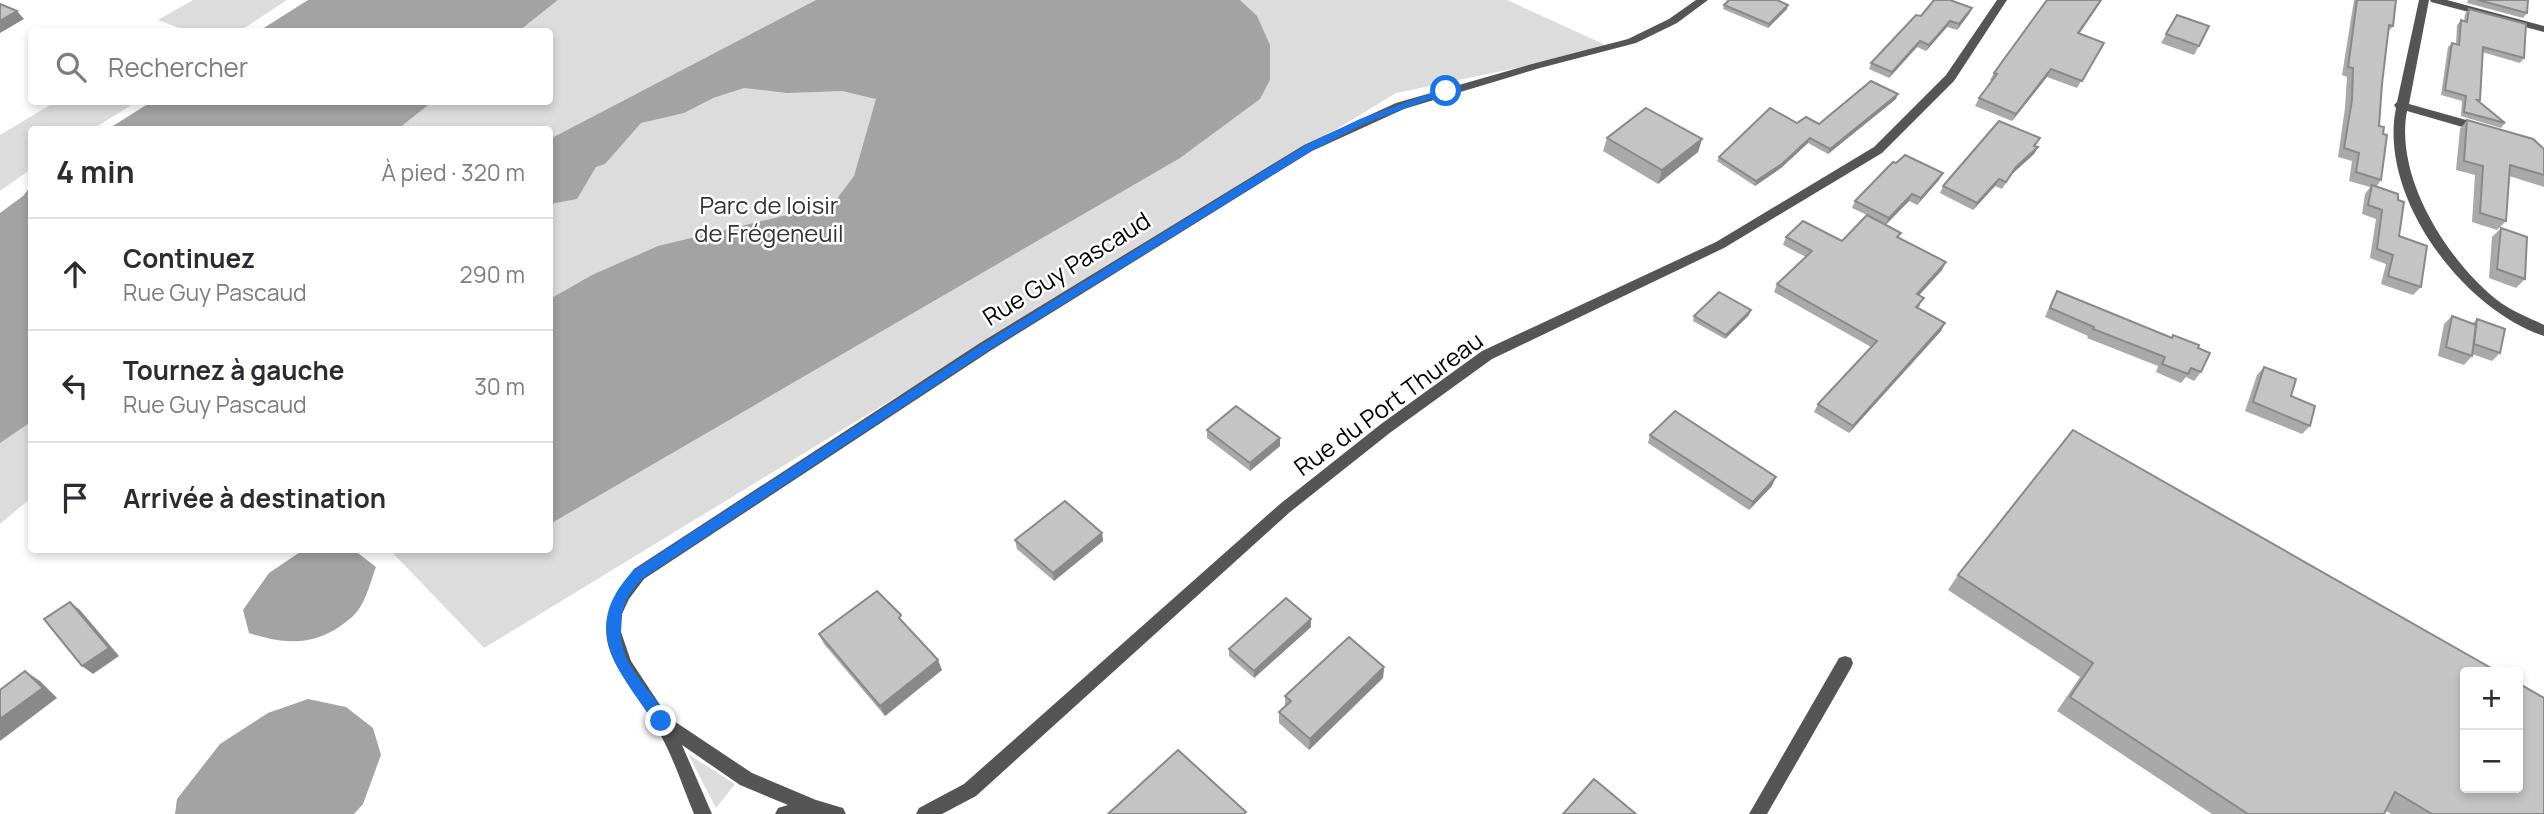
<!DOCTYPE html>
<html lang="fr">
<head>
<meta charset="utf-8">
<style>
  :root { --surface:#fff; --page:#f7f7f7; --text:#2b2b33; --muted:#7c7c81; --line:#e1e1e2 }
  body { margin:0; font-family:Manrope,sans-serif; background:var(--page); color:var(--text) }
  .controls { position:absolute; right:21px; bottom:21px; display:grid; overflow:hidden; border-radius:7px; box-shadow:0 4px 10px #0003 }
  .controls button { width:63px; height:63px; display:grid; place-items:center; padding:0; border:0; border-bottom:2px solid var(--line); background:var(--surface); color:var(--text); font:35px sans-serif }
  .stop { position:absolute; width:21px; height:21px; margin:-16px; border:5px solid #1a73e8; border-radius:50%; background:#fff }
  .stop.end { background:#1a73e8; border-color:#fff; box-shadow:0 2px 7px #0008 }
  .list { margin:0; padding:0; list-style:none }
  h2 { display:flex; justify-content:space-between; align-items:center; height:91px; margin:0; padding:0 28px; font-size:30px }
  h2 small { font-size:23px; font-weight:400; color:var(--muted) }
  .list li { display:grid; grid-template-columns:46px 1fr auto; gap:21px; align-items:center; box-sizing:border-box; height:112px; padding:0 28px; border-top:2px solid var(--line) }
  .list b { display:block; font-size:26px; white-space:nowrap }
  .list p { margin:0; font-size:23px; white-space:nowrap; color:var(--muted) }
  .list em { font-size:23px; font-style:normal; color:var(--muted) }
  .icon { flex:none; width:38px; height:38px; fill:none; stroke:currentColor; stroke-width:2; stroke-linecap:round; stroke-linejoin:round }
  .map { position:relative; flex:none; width:2544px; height:814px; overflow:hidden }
  .search { position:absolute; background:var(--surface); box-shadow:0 4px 10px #0003; left:28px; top:28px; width:525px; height:77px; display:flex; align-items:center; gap:18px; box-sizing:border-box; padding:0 24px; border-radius:7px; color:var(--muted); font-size:26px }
  .panel { position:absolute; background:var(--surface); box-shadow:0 4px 10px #0003; left:28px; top:126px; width:525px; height:427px; border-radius:7px }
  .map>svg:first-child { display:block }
</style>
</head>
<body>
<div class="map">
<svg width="2544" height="814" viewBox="0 0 2544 814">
  <rect width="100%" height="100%" fill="#fff"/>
  <g fill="#dcdcdc">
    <polygon points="193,0 287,0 240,31 187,31 158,20"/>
    <polygon points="558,0 1507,0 1612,48 1396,93 484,648 390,550 550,550 550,130 398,129 432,102 550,102 550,32 519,31"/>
    <polygon points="55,102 136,102 93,129 32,130 31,169 0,191 0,135"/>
    <polygon points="31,422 31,498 0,524 0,443"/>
    <polygon points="688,754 735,784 716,808"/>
  </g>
  <g fill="#a3a3a3">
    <polygon points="308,0 558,0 519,31 259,31"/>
    <polygon points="816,0 1240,0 1257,16 1270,45 1270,80 1260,99 1180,158 550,524 550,299 592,275 658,246 833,204 854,176 876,99 842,91 787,93 744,88 713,98 684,113 641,123 605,164 596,167 577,199 550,204 550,139"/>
    <polygon points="151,102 432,102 398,129 108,129"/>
    <polygon points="31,186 31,422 0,443 0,213 23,196"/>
    <path d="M303 550H354L376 567C370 583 365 606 352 617 319 646 288 646 249 633L243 610 269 573Z"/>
    <polygon points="308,699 346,707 373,728 381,755 363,804 354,814 175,814 177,799 220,744 268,713"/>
  </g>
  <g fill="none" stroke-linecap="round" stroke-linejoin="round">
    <g fill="#555" fill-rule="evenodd">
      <path d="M1696 0H1708L1677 23 1636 43 1540 68 1404 109 1312 151 990 351 644 579 629 599 622 614 621 632 631 661 668 717 752 773 816 800 843 808 846 814H775L778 808 788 805 740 785 682 745 712 814H694C682 785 672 753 655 725 618 663 578 639 634 569L980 343 1304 145 1396 103 1532 64 1628 39 1669 19Z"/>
      <polygon points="1997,0 2007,0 1954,81 1882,153 1724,248 1492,359 1391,432 1290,512 976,796 942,814 916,814 919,808 964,784 1280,504 1381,424 1482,351 1716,242 1874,147 1946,75"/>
      <path d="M2419 0H2429L2409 104 2484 125 2486 128 2480 132 2407 111C2394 178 2449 264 2501 303 2514 312 2530 318 2544 325V336C2462 309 2378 196 2396 108L2394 105 2397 102Z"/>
      <polygon points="2430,0 2447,0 2544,26 2544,32 2431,2"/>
      <polygon points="1845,656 1851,658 1853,663 1851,668 1767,814 1749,814 1839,658"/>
    </g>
  </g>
  <g fill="#a9a9a9">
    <polygon points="2102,0 2079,34 2104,43 2077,88 2047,77 2012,121 1975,106 1979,98 1992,81 1990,80 1994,73"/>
    <polygon points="2354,0 2396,0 2393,26 2388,32 2382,84 2379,126 2381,180 2376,187 2398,200 2399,236 2421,287 2413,295 2381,284 2386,264 2370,258 2376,219 2362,214 2365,194 2370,187 2349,181 2352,161 2338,157 2345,108 2347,77 2342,75"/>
    <polygon points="2468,0 2528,0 2527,13 2523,18 2467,3"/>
    <polygon points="1724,5 1787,9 1768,28 1723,9"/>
    <polygon points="1972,8 1969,14 1957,30 1947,27 1926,51 1917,47 1889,78 1869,69 1871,63 1921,16"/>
    <polygon points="2469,9 2524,58 2520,63 2482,52 2479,101 2505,123 2501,128 2461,116 2462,101 2441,95 2448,47 2452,43 2456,44 2457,25 2461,20 2464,21 2465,14"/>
    <polygon points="2177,15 2199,46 2194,55 2161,43"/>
    <polygon points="1896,99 1828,154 1808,143 1781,168 1755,186 1717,161 1719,157"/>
    <polygon points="2467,120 2544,149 2544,187 2509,176 2506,221 2497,230 2472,222 2475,175 2456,170 2460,129"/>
    <polygon points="1607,138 1702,139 1698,152 1658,184 1603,151"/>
    <polygon points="2038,147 2034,154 2012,174 2002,189 1995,186 1973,210 1940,193 1943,186"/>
    <polygon points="1896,163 1939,180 1917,205 1909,201 1886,225 1899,238 1946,262 1942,270 1919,295 1920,306 1918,308 1945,323 1941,331 1849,433 1814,412 1818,404 1871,347 1774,292 1777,284 1806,257 1783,245 1786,237 1842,241 1867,215 1852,208 1855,201"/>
    <polygon points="2501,228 2525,279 2516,288 2489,278 2492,237"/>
    <polygon points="2057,291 2171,338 2173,335 2198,348 2201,372 2194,381 2186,377 2181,383 2156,372 2158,366 2087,338 2088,336 2045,317 2052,300"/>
    <polygon points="1749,315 1725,339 1693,321 1694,316"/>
    <polygon points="2452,316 2473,323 2477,319 2500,353 2492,361 2472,354 2472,356 2464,365 2438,356 2444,324"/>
    <polygon points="2264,367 2291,396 2310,426 2302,434 2245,411 2257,375"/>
    <polygon points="1207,430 1280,446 1250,471 1207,438"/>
    <polygon points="1650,435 1772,486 1749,510 1648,443"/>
    <polygon points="1102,533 1103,541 1054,581 1017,549 1015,540"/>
    <polygon points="1958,575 2544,814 2391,814 2385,810 2384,814 2212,814 2057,711 2080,677 1948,590"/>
    <polygon points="905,624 942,670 885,716 824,644 819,634"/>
    <polygon points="1311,627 1254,678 1229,656 1229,649"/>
    <polygon points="1384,667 1383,678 1309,750 1279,723 1279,712 1285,706 1285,696"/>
  </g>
  <g fill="#898989">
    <polygon points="2101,0 2102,0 2074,41 2078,33"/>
    <polygon points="1788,5 1787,9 1768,28 1769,24"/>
    <polygon points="1972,8 1969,14 1957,30 1959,24"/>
    <polygon points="17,11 24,19 0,33 0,21"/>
    <polygon points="1950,21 1947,27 1926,51 1929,45"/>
    <polygon points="1920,41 1917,47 1889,78 1892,72"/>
    <polygon points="2051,69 2047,77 2012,121 2016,114"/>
    <polygon points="1898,94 1896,99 1828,154 1830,149"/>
    <polygon points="1810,138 1808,143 1781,168 1755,186 1756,181"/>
    <polygon points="1702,139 1698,152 1658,184 1662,170"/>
    <polygon points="2038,147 2034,154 2012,174 2002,189 2016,167"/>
    <polygon points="1943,173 1939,180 1917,205 1921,198"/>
    <polygon points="1999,179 1995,186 1973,210 1977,203"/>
    <polygon points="1912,194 1909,201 1885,225 1889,218"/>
    <polygon points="1946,262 1942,270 1913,302 1917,294"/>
    <polygon points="1751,310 1749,315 1725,339 1726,335"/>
    <polygon points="1945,323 1941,331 1849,433 1853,426"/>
    <polygon points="1280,438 1280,446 1250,471 1250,463"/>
    <polygon points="1776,477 1772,486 1749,510 1753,502"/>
    <polygon points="1102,533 1103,541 1054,581 1053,573"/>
    <polygon points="70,602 80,610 119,656 93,674 82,666"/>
    <polygon points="1311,619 1311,627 1254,678 1254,671"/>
    <polygon points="938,660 942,670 885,716 880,706"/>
    <polygon points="1384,667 1383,678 1309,750 1310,739"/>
    <polygon points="25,671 40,681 57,698 0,741 0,719"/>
  </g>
  <g fill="#c4c4c4" stroke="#898989" stroke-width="2">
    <polygon points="1729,0 1777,0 1788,5 1769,24 1724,5"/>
    <polygon points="1934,0 1950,0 1972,8 1959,24 1950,21 1929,45 1920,41 1892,72 1871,63 1916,15 1921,16"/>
    <polygon points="2047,0 2101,0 2078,33 2104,43 2082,81 2051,69 2016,114 1979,98 1997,74 1994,73"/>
    <polygon points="2357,0 2396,0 2393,26 2389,25 2382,84 2379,126 2384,127 2383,134 2387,135 2381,180 2356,172 2359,153 2344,148 2352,100 2353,68 2348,67"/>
    <polygon points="2478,0 2528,0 2527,13"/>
    <polygon points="0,4 17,11 0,21"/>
    <polygon points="2469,9 2526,24 2524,58 2483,47 2480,100 2477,100 2505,123 2464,112 2466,96 2445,90 2452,43 2459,45 2461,20 2467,22"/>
    <polygon points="2177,15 2209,26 2199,46 2166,34"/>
    <polygon points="1871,81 1898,94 1830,149 1810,138 1782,164 1756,181 1719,157 1770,108 1797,123 1806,117 1819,124"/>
    <polygon points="1646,108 1702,139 1662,170 1607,138"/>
    <polygon points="2467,120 2533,139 2544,149 2544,175 2510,165 2506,221 2480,213 2483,166 2464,161"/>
    <polygon points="1999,121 2040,138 2034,146 2038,147 2016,167 2006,182 1999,179 1977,203 1943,186"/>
    <polygon points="1905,155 1943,173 1921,198 1912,194 1889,218 1855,201 1893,162 1896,163"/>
    <polygon points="2372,185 2398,194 2398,200 2404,202 2399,236 2427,246 2421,287 2388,276 2393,255 2377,249 2382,210 2368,205"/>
    <polygon points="1867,215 1901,233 1897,237 1946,262 1917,294 1924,298 1916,307 1945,323 1853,426 1818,404 1877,341 1777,284 1812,251 1786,237 1803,221 1842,241"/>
    <polygon points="2501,228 2527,237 2525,279 2497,269"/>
    <polygon points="2057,291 2172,338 2173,335 2199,345 2198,348 2210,353 2201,372 2191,368 2188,374 2162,364 2165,357 2093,329 2094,327 2050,308"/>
    <polygon points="1719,292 1751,310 1726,335 1694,316"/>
    <polygon points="2452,316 2476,325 2472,356 2446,347"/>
    <polygon points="2477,319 2505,329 2500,353 2474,344"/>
    <polygon points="2264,367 2296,379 2291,396 2315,406 2310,426 2253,402"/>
    <polygon points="1236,406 1280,438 1250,463 1207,430"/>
    <polygon points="1675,411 1776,477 1753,502 1650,435"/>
    <polygon points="2073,430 2498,672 2465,672 2465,788 2518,788 2518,683 2544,698 2544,814 2432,814 2395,792 2384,814 2248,814 2070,697 2093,663 1958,575"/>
    <polygon points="1065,501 1102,533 1053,573 1015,540"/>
    <polygon points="877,591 901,615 899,618 938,660 880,706 819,634"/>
    <polygon points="1286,598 1311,619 1254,671 1229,649"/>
    <polygon points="70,602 109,648 82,666 44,619"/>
    <polygon points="1349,637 1384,667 1310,739 1279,712 1291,701 1285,696"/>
    <polygon points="25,671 43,688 0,719 0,690"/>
    <polygon points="1178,750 1246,812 1244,814 1108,814"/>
    <polygon points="1594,779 1636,814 1563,814"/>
  </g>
  <path fill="#1a73e8" d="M1443 89 1451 91 1366 123 1311 151 989 350 643 578C628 594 622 604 621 626 617 665 652 688 668 721L666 725H656C620 672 577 629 634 570L981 345 1304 146 1360 119Z"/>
  <g text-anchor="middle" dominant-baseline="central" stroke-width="5" stroke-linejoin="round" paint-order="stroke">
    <g font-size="24" fill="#333" stroke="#fff">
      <text x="769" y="204">Parc de loisir<tspan x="769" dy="28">de Frégeneuil</tspan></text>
    </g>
    <g font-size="24" fill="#000" stroke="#fff">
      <text transform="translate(1066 268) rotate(-32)">Rue Guy Pascaud</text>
      <text transform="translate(1388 403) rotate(-36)">Rue du Port Thureau</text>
    </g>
  </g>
</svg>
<div class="controls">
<button>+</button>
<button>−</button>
</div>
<div class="stop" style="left:1446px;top:91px"></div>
<div class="stop end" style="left:661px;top:721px"></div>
<div class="search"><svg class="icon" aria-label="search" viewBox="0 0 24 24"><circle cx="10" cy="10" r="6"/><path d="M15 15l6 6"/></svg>Rechercher</div>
<section class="panel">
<h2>4 min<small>À pied · 320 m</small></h2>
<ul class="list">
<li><svg class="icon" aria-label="ahead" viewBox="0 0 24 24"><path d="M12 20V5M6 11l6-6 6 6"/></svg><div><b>Continuez</b><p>Rue Guy Pascaud</p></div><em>290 m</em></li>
<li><svg class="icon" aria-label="left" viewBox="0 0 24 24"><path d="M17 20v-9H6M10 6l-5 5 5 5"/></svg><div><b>Tournez à gauche</b><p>Rue Guy Pascaud</p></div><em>30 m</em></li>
<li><svg class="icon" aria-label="arrive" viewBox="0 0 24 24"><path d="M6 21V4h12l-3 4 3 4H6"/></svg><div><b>Arrivée à destination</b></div></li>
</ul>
</section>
</div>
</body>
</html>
